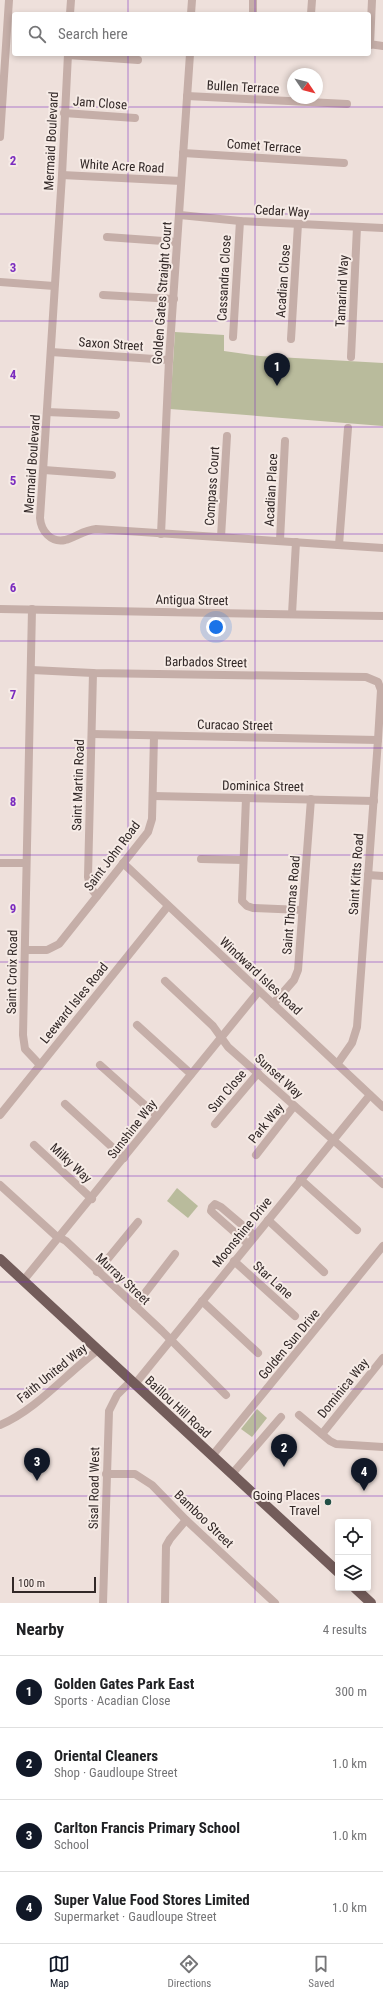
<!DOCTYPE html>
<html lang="en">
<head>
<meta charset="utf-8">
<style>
  :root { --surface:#fff; --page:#f2f2f2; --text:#202124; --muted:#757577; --line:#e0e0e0; --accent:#111827 }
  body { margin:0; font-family:"Roboto Condensed",sans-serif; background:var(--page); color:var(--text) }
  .controls { position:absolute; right:12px; bottom:12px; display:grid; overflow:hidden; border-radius:4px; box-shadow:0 2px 6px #0003 }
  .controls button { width:36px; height:36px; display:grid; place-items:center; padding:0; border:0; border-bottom:1px solid var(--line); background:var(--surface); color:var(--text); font:20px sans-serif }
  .compass { position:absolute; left:287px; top:68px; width:36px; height:36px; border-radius:50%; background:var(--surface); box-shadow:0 2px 6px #0003; rotate:125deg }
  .scale { position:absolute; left:12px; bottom:10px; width:84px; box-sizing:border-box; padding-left:4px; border:2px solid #322827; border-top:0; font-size:11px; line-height:14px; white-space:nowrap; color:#322827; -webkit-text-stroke:3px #f6ebe6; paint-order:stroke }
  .you { position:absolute; left:216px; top:627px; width:14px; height:14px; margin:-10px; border:3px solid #fff; border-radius:50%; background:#1a73e8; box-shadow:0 0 0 6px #1a73e833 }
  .badge { display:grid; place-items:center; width:26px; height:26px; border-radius:50%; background:var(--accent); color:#fff; font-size:13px; font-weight:700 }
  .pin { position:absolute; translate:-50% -33px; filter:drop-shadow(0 1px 2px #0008) }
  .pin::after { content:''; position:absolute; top:21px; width:14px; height:12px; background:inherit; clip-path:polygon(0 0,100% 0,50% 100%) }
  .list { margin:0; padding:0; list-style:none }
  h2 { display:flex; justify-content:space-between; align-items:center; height:52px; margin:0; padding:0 16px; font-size:17px }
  h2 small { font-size:13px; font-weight:400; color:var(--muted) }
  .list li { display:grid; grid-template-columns:26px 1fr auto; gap:12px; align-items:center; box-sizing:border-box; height:72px; padding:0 16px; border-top:1px solid var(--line) }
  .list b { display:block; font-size:15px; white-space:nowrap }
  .list p { margin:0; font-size:13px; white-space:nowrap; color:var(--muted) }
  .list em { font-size:13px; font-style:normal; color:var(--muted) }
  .icon { flex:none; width:22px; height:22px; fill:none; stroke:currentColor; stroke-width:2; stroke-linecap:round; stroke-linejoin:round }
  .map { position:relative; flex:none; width:383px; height:1603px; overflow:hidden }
  .search { position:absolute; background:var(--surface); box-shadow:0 2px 6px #0003; left:12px; right:12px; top:12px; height:44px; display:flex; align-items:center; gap:10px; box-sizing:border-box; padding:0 14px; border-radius:4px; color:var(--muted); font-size:15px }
  .sheet { height:340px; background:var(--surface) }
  nav { display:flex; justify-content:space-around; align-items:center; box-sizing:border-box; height:56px; border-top:1px solid var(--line); background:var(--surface); font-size:11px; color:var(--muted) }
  nav a { display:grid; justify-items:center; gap:2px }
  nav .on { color:var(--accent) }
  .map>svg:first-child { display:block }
</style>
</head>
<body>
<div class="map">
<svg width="383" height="1603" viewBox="0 0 383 1603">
  <rect width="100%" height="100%" fill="#eee0db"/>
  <g fill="#b9bb9c">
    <polygon points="175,332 224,335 224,351 260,356 383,363 383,426 170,409"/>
    <polygon points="177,1188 198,1206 188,1218 167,1201"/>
    <polygon points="257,1409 267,1418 252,1437 241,1429"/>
  </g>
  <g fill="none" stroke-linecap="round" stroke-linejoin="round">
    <g stroke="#c5aea8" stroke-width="8">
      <polyline points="70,14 71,0"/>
      <polyline points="191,14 192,0"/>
      <polyline points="253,14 253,0"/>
      <polyline points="311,14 312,0"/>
      <polyline points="369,44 383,46"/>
      <polyline points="370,45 372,0"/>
      <path d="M68 54 62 175 40 518C41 531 51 543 65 540 76 537 84 530 96 529L383 548"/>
      <polyline points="68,55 138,60"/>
      <polyline points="187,96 347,104"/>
      <polyline points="64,113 135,118"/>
      <polyline points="0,137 9,0"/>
      <polyline points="183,153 344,163"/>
      <polyline points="62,175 181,181"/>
      <polyline points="180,215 240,221 383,228"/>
      <polyline points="107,237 177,242"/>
      <polyline points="0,282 54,286"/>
      <polyline points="103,295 174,299"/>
      <polyline points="233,337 240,221"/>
      <polyline points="291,339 298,224"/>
      <polyline points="51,352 169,360"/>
      <polyline points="351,357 357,227"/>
      <polyline points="47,412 116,415"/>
      <polyline points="44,470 112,475"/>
      <polyline points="161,534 169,360 190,54"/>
      <polyline points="221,537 227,436"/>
      <polyline points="280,540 285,441"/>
      <polyline points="339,545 348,428"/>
      <polyline points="0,609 383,616"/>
      <polyline points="32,609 23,1035 25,1049 40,1065"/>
      <polyline points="292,614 296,542"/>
      <polyline points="32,670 93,673 366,677 378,682 381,690 378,740 357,1027 352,1043 338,1063"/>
      <polyline points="93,673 88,877 90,887 97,896"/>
      <polyline points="92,734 378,740"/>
      <polyline points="153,796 374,801"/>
      <polyline points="246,798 242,901 247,906 253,908 302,910"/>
      <polyline points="201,859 243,860"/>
      <polyline points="0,863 26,863"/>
      <polyline points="123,863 383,1107"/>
      <polyline points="368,875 383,876"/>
      <polyline points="25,950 47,950 59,944 148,832 152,819 154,736"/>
      <polyline points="165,981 213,1026 228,1047 383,1184"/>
      <polyline points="273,1004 294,980 298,970 311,799"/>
      <polyline points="137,1025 191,1074"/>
      <polyline points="100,1065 157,1116"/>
      <polyline points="65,1104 124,1158"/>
      <polyline points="0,1115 168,906"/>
      <polyline points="215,1124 258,1073"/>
      <polyline points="34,1145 92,1199"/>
      <polyline points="256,1155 294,1106"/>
      <polyline points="300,1179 357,1230"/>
      <polyline points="0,1185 55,1235 66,1241 162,1331 226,1395"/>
      <polyline points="268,1220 324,1272"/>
      <polyline points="248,1244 214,1214 211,1211 212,1207 215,1204 221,1207 255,1236"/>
      <polyline points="234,1261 295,1316"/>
      <polyline points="97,1272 138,1222"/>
      <polyline points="23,1281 259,991"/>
      <polyline points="202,1301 258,1353"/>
      <polyline points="135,1306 175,1254"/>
      <polyline points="135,1384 370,1095"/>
      <polyline points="299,1415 330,1441 336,1444 383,1447"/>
      <path d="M0 1425C36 1410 66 1374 98 1350"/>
      <polyline points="322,1434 383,1358"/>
      <polyline points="212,1456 383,1246"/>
      <polyline points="106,1474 135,1474 152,1485 186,1520 275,1603"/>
      <polyline points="232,1474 281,1417"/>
      <polyline points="103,1603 109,1411 117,1395 131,1381"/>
      <polyline points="165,1603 166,1546 170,1539 186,1520"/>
    </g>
    <g stroke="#735c5a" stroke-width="10">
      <polyline points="0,1259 338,1572"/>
      <polyline points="355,1588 371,1603"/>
    </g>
  </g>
  <path fill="none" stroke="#7b2cbf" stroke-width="1" stroke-opacity="0.55" d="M128 0V14M255 0V14M128 54V1603M255 54V1603M0 107H383M0 214H383M0 321H383M0 427H383M0 534H383M0 641H383M0 748H383M0 855H383M0 962H383M0 1069H383M0 1176H383M0 1282H383M0 1389H383M0 1496H383"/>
  <circle fill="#224f46" stroke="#f6ebe6" stroke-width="1.5" cx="328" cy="1502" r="4"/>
  <g text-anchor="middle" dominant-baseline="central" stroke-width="4" stroke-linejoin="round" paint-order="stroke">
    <g font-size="13" fill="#322827" stroke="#f6ebe6">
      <text transform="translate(243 87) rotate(3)">Bullen Terrace</text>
      <text transform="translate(100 103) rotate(4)">Jam Close</text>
      <text transform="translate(51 141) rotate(-87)">Mermaid Boulevard</text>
      <text transform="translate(264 146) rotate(4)">Comet Terrace</text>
      <text transform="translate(122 166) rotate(3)">White Acre Road</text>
      <text transform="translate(282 211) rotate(3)">Cedar Way</text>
      <text transform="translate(224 278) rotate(-87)">Cassandra Close</text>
      <text transform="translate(283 281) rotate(-86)">Acadian Close</text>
      <text transform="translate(342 291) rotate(-87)">Tamarind Way</text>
      <text transform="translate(162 293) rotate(-86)">Golden Gates Straight Court</text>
      <text transform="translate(111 344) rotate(4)">Saxon Street</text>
      <text transform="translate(32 464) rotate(-86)">Mermaid Boulevard</text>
      <text transform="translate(212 486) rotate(-86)">Compass Court</text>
      <text transform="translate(271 490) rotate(-87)">Acadian Place</text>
      <text transform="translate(192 600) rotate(1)">Antigua Street</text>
      <text transform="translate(206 662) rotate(1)">Barbados Street</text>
      <text transform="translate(235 725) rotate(1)">Curacao Street</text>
      <text transform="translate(78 785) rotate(-88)">Saint Martin Road</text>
      <text transform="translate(263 786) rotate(1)">Dominica Street</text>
      <text transform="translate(112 856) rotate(-53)">Saint John Road</text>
      <text transform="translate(356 874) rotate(-86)">Saint Kitts Road</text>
      <text transform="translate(291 905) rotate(-85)">Saint Thomas Road</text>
      <text transform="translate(12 972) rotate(-89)">Saint Croix Road</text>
      <text transform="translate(261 976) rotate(43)">Windward Isles Road</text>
      <text transform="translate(74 1003) rotate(-51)">Leeward Isles Road</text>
      <text transform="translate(279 1076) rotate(42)">Sunset Way</text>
      <text transform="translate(227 1091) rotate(-50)">Sun Close</text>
      <text transform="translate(266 1123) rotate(-51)">Park Way</text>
      <text transform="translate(132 1129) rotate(-52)">Sunshine Way</text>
      <text transform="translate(71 1163) rotate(43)">Milky Way</text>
      <text transform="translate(242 1232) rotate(-51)">Moonshine Drive</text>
      <text transform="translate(123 1279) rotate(43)">Murray Street</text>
      <text transform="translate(273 1280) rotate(42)">Star Lane</text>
      <text transform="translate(289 1344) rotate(-50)">Golden Sun Drive</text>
      <text transform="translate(52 1373) rotate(-39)">Faith United Way</text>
      <text transform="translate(343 1388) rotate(-51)">Dominica Way</text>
      <text transform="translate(178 1407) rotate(43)">Baillou Hill Road</text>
      <text transform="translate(94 1488) rotate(-89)">Sisal Road West</text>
      <text transform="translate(204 1519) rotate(44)">Bamboo Street</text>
    </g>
    <g font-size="13" fill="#322827" stroke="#f6ebe6" text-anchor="end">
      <text x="320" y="1495">Going Places<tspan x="320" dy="15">Travel</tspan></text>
    </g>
  </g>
  <g font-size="13" text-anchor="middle" font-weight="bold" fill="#7b2cbf" stroke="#f6ebe6" stroke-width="4" stroke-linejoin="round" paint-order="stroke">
    <text x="13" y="165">2</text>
    <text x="13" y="272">3</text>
    <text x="13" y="379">4</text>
    <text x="13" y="485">5</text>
    <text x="13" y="592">6</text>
    <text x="13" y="699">7</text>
    <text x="13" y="806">8</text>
    <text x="13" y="913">9</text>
  </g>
</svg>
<div class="controls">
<button><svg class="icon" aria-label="locate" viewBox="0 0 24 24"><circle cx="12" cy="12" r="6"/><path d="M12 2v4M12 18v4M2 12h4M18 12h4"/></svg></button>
<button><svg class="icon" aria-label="layers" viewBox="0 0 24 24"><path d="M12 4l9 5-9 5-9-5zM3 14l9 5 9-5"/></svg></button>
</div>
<svg class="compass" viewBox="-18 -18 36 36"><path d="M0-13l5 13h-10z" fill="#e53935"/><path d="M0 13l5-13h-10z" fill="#757577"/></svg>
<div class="scale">100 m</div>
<div class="you"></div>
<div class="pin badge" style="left:277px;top:386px">1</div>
<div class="pin badge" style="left:284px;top:1467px">2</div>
<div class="pin badge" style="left:37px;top:1481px">3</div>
<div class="pin badge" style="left:364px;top:1491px">4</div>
<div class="search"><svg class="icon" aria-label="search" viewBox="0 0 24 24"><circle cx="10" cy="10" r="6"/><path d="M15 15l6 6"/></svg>Search here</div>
</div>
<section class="sheet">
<h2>Nearby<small>4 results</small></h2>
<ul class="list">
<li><span class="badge">1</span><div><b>Golden Gates Park East</b><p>Sports · Acadian Close</p></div><em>300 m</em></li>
<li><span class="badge">2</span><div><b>Oriental Cleaners</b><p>Shop · Gaudloupe Street</p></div><em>1.0 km</em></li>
<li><span class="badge">3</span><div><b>Carlton Francis Primary School</b><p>School</p></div><em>1.0 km</em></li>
<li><span class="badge">4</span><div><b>Super Value Food Stores Limited</b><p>Supermarket · Gaudloupe Street</p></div><em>1.0 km</em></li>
</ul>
</section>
<nav>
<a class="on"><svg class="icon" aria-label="map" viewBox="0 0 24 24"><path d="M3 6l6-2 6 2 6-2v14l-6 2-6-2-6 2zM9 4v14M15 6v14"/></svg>Map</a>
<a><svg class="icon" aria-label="directions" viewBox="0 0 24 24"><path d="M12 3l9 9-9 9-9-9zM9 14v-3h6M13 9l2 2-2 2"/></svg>Directions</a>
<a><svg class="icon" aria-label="saved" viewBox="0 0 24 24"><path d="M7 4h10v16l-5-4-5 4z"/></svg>Saved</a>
</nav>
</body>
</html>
